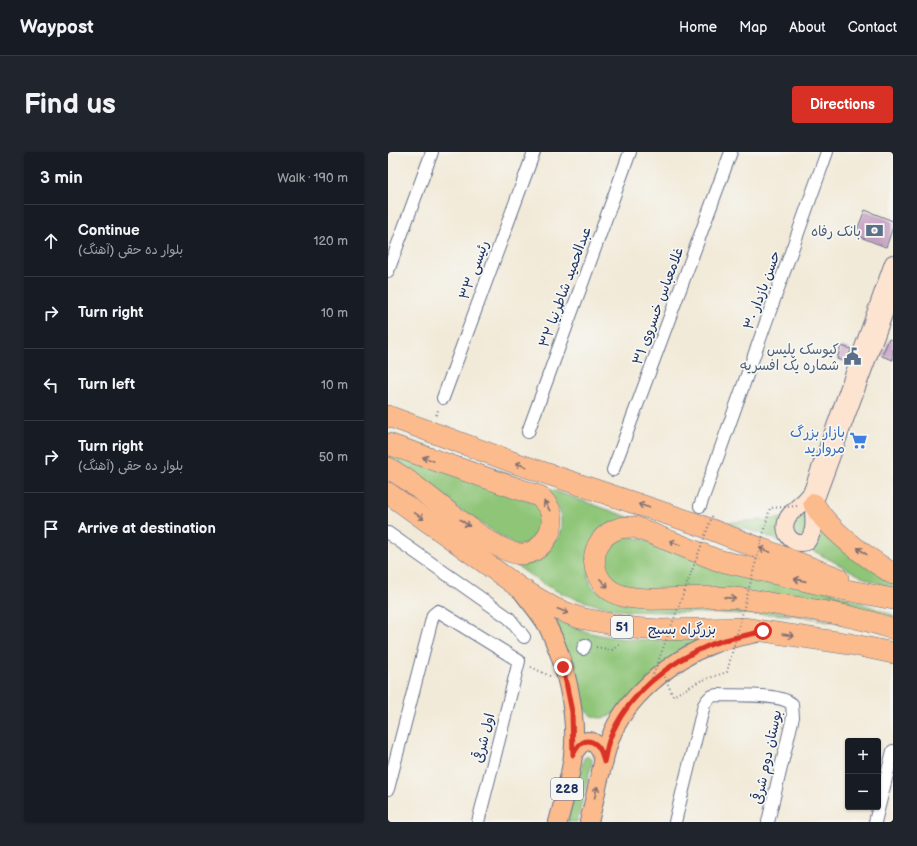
<!DOCTYPE html>
<html lang="en">
<head>
<meta charset="utf-8">
<style>
  :root { --surface:#171b24; --page:#20242c; --text:#f1f3f6; --muted:#9ea1a6; --line:#363941; --accent:#d93025 }
  body { margin:0; font-family:"Balsamiq Sans","Playpen Sans Arabic",sans-serif; background:var(--page); color:var(--text) }
  .controls { position:absolute; right:12px; bottom:12px; display:grid; overflow:hidden; border-radius:4px; box-shadow:0 1px 3px #0004 }
  .controls button { width:36px; height:36px; display:grid; place-items:center; padding:0; border:0; border-bottom:1px solid var(--line); background:var(--surface); color:var(--text); font:20px sans-serif }
  .stop { position:absolute; width:12px; height:12px; margin:-9px; border:3px solid #d93025; border-radius:50%; background:#fff }
  .stop.end { background:#d93025; border-color:#fff; box-shadow:0 1px 4px #0008 }
  .list { margin:0; padding:0; list-style:none }
  h2 { display:flex; justify-content:space-between; align-items:center; height:52px; margin:0; padding:0 16px; font-size:17px }
  h2 small { font-size:13px; font-weight:400; color:var(--muted) }
  .list li { display:grid; grid-template-columns:26px 1fr auto; gap:12px; align-items:center; box-sizing:border-box; height:72px; padding:0 16px; border-top:1px solid var(--line) }
  .list b { display:block; font-size:15px; white-space:nowrap }
  .list p { margin:0; font-size:13px; white-space:nowrap; color:var(--muted) }
  .list em { font-size:13px; font-style:normal; color:var(--muted) }
  .icon { flex:none; width:22px; height:22px; fill:none; stroke:currentColor; stroke-width:2; stroke-linecap:round; stroke-linejoin:round }
  .map { position:relative; flex:none; width:505px; height:670px; overflow:hidden; border-radius:4px }
  header { display:flex; align-items:center; gap:24px; box-sizing:border-box; height:56px; padding:0 20px; background:var(--surface); border-bottom:1px solid var(--line) }
  header strong { font-size:19px }
  nav { display:flex; gap:22px; margin-inline-start:auto; font-size:14px }
  .intro { display:flex; align-items:center; justify-content:space-between; box-sizing:border-box; height:96px; padding:0 24px }
  h1 { margin:0; font-size:28px }
  .button { padding:10px 18px; border-radius:4px; background:var(--accent); color:#fff; font-size:14px; font-weight:700 }
  main { display:flex; gap:24px; padding:0 24px }
  aside { flex:1; background:var(--surface); border-radius:4px; box-shadow:0 1px 3px #0004 }
  .map>svg:first-child { display:block }
</style>
</head>
<body>
<header>
<strong>Waypost</strong>
<nav><a>Home</a><a>Map</a><a>About</a><a>Contact</a></nav>
</header>
<div class="intro"><h1>Find us</h1><a class="button">Directions</a></div>
<main>
<aside>
<h2>3 min<small>Walk · 190 m</small></h2>
<ul class="list">
<li><svg class="icon" aria-label="ahead" viewBox="0 0 24 24"><path d="M12 20V5M6 11l6-6 6 6"/></svg><div><b>Continue</b><p>بلوار ده حقی (آهنگ)</p></div><em>120 m</em></li>
<li><svg class="icon" aria-label="right" viewBox="0 0 24 24"><path d="M7 20v-9h11M14 6l5 5-5 5"/></svg><div><b>Turn right</b></div><em>10 m</em></li>
<li><svg class="icon" aria-label="left" viewBox="0 0 24 24"><path d="M17 20v-9H6M10 6l-5 5 5 5"/></svg><div><b>Turn left</b></div><em>10 m</em></li>
<li><svg class="icon" aria-label="right" viewBox="0 0 24 24"><path d="M7 20v-9h11M14 6l5 5-5 5"/></svg><div><b>Turn right</b><p>بلوار ده حقی (آهنگ)</p></div><em>50 m</em></li>
<li><svg class="icon" aria-label="arrive" viewBox="0 0 24 24"><path d="M6 21V4h12l-3 4 3 4H6"/></svg><div><b>Arrive at destination</b></div></li>
</ul>
</aside>
<div class="map">
<svg width="505" height="670" viewBox="0 0 505 670">
  <rect width="100%" height="100%" fill="#f6f6f2"/>
  <filter id="ink" filterUnits="userSpaceOnUse"><feTurbulence type="fractalNoise" baseFrequency=".025" numOctaves="2"/><feDisplacementMap in="SourceGraphic" scale="8" xChannelSelector="R" yChannelSelector="G"/><feConvolveMatrix kernelMatrix="1 2 1 2 8 2 1 2 1" color-interpolation-filters="sRGB"/></filter>
  <filter id="wash" filterUnits="userSpaceOnUse"><feTurbulence type="fractalNoise" baseFrequency=".012" numOctaves="4" result="noise"/><feDisplacementMap in="SourceGraphic" scale="16" xChannelSelector="R" yChannelSelector="G"/><feGaussianBlur stdDeviation="0.9" result="paint"/><feColorMatrix in="noise" values="0 0 0 0 0 0 0 0 0 0 0 0 0 0 0 0 0 1.4 0 .05"/><feComposite in="paint" operator="in"/></filter>
  <g filter="url(#wash)">
    <rect width="100%" height="100%" fill="#f2ead8"/>
    <g fill="#8ec577" stroke="#547a6a">
      <path d="M0 281C125 324 249 367 373 414L232 370 200 424 203 433 210 440 353 453 455 471 407 463 237 459C209 454 178 446 154 431 138 421 123 409 108 399L169 388C174 377 174 368 171 357L0 284Z"/>
      <polygon points="0,300 148,351 156,372 145,392 131,396 0,311"/>
      <polygon points="410,363 419,365 423,371 414,384 407,382 403,370"/>
      <polygon points="397,366 407,396 372,381 335,371"/>
      <polygon points="429,368 505,427 505,437 478,427 422,397 432,385"/>
      <path d="M239 383 433 436 505 463V471L239 439 216 418C217 397 220 392 239 383Z"/>
      <path d="M158 464C169 468 179 473 190 477 230 491 276 488 318 487L227 561C214 570 201 566 193 553Z"/>
      <polygon points="201,604 204,607 204,610 189,670 179,670 196,606"/>
    </g>
    <g id="blocks">
      <g fill="#c199be">
        <polygon points="477,58 505,69 505,75 498,95 467,83"/>
        <polygon points="501,187 505,189 505,208 494,204"/>
        <polygon points="453,194 463,197 458,210 449,207"/>
      </g>
    </g>
  </g>
  <g filter="url(#ink)">
    <use href="#blocks" fill-opacity="0" stroke="#667089" stroke-width="1"/>
    <g fill="none" stroke-linecap="round" stroke-linejoin="round">
      <defs>
        <g id="street">
          <polyline points="0,119 44,0"/>
          <polyline points="55,246 146,0"/>
          <polyline points="140,280 242,0"/>
          <polyline points="225,318 343,0"/>
          <polyline points="312,354 439,0"/>
          <polyline points="0,381 121,466 136,485"/>
          <polyline points="195,497 197,493"/>
          <polyline points="0,637 45,463 50,459 131,509 90,670"/>
          <path d="M287 670 316 553C320 546 323 543 331 543 348 544 392 541 404 552L405 565 380 670"/>
          <polyline points="487,670 505,599"/>
        </g>
        <path id="secondary" d="M505 111 424 339C418 350 407 355 400 365 392 379 403 395 419 390 430 375 423 367 426 352L505 138"/>
        <g id="primary">
          <path d="M134 439C142 450 152 461 159 473 178 509 190 564 185 604 182 627 176 648 170 670"/>
          <path d="M185 603C196 580 212 588 216 610"/>
          <path d="M201 670C208 643 213 613 222 587 236 547 285 506 325 492 339 487 355 484 369 481"/>
        </g>
        <g id="highway">
          <polyline points="0,264 130,312 306,371 450,426"/>
          <path d="M0 292 151 344C156 349 161 354 163 361 168 378 153 401 135 402 109 404 46 347 23 331 16 325 8 321 0 316"/>
          <polyline points="0,341 132,436 166,456 192,466 245,476 272,478 355,476 462,492 505,501"/>
          <path d="M426 352C440 378 480 406 505 422"/>
          <path d="M505 447 453 437 329 408 247 375C242 375 236 375 232 376 195 387 200 435 235 444 264 451 300 444 329 445 350 445 372 449 392 453 430 458 469 464 505 477"/>
        </g>
      </defs>
      <use href="#street" stroke="#667089" stroke-width="14"/>
      <use href="#secondary" stroke="#667089" stroke-width="18"/>
      <use href="#primary" stroke="#667089" stroke-width="20"/>
      <use href="#highway" stroke="#667089" stroke-width="22"/>
      <g stroke="#667089" stroke-width="2" stroke-dasharray="1 3" stroke-linecap="butt">
        <polyline points="48,263 51,256"/>
        <polyline points="208,495 225,498 232,491"/>
        <polyline points="143,515 162,524"/>
      </g>
      <use href="#street" stroke="#fff" stroke-width="12"/>
      <use href="#secondary" stroke="#fde4d1" stroke-width="16"/>
      <use href="#primary" stroke="#fbbb8c" stroke-width="18"/>
      <use href="#highway" stroke="#fbbb8c" stroke-width="21"/>
      <g stroke="#667089" stroke-width="2" stroke-dasharray="1 3" stroke-linecap="butt">
        <polyline points="275,521 285,544 312,529 339,520 382,356 410,354"/>
        <polyline points="264,526 325,362"/>
      </g>
    </g>
    <defs><path id="oneway-shaft" d="M-6 0H5M1.5-3L5.5 0L1.5 3" fill="none" stroke-width="1.6" stroke-linecap="round" stroke-linejoin="round"/></defs>
    <g stroke="#806e73">
      <use href="#oneway-shaft" transform="translate(40 307) rotate(-160)"/>
      <use href="#oneway-shaft" transform="translate(133 313) rotate(-161)"/>
      <use href="#oneway-shaft" transform="translate(159 354) rotate(-121)"/>
      <use href="#oneway-shaft" transform="translate(256 354) rotate(-162)"/>
      <use href="#oneway-shaft" transform="translate(31 364) rotate(36)"/>
      <use href="#oneway-shaft" transform="translate(77 371) rotate(37)"/>
      <use href="#oneway-shaft" transform="translate(287 391) rotate(-158)"/>
      <use href="#oneway-shaft" transform="translate(377 398) rotate(-159)"/>
      <use href="#oneway-shaft" transform="translate(474 399) rotate(-143)"/>
      <use href="#oneway-shaft" transform="translate(412 428) rotate(-167)"/>
      <use href="#oneway-shaft" transform="translate(216 431) rotate(45)"/>
      <use href="#oneway-shaft" transform="translate(342 446) rotate(6)"/>
      <use href="#oneway-shaft" transform="translate(175 459) rotate(21)"/>
      <use href="#oneway-shaft" transform="translate(400 483) rotate(8)"/>
      <use href="#oneway-shaft" transform="translate(208 640) rotate(-76)"/>
    </g>
  </g>
  <g fill="none" stroke-linecap="round" stroke-linejoin="round" filter="url(#ink)">
    <path stroke="#d93025" stroke-width="5" d="M175 515 184 560 185 603C196 580 212 588 216 610 218 602 219 593 222 586 239 543 282 509 324 492 340 486 358 484 375 479"/>
  </g>
  <defs>
    <symbol id="bank-bare" viewBox="-9 -9 18 18"><path d="M-6-4H6V4H-6ZM0-2.3a2.3 2.3 0 1 0 0 4.6a2.3 2.3 0 1 0 0-4.6Z" fill="#5c6f8a" stroke="#f6f6f2" stroke-width="2.5" paint-order="stroke"/></symbol>
    <symbol id="civic-bare" viewBox="-9 -9 18 18"><path d="M-.6-6.5H3V-4.5H.6V-3L4-1V1h2V6H-6V1h2V-1L-.6-3ZM-1.2 2.5V6h2.4V2.5Z" fill="#5c6f8a" stroke="#f6f6f2" stroke-width="2.5" paint-order="stroke"/></symbol>
    <symbol id="supermarket-bare" viewBox="-9 -9 18 18"><path d="M-6-5.5h2.5l.6 2H6L4.5 2H-2.5L-4.4-4H-6ZM-1.5 3.2a1.3 1.3 0 1 0 .1 0ZM3 3.2a1.3 1.3 0 1 0 .1 0Z" fill="#3f7fe0" stroke="#f6f6f2" stroke-width="2.5" paint-order="stroke"/></symbol>
  </defs>
  <g fill-rule="evenodd">
    <use href="#bank-bare" x="474" y="66" width="25" height="25"/>
    <use href="#civic-bare" x="452" y="192" width="25" height="25"/>
    <use href="#supermarket-bare" x="458" y="276" width="25" height="25"/>
  </g>
  <g text-anchor="middle" dominant-baseline="central" stroke-width="3.5" stroke-linejoin="round" paint-order="stroke">
    <g fill="#f6f6f2" stroke="#5d6b8a" stroke-width="1">
      <rect x="223" y="464" width="22" height="22" rx="3"/>
      <rect x="163" y="626" width="32" height="22" rx="3"/>
    </g>
    <g font-size="13" font-weight="bold" fill="#1b2f5e">
      <text x="234" y="475">51</text>
      <text x="179" y="637">228</text>
    </g>
    <g font-size="14" fill="#4e5e75" stroke="#f6f6f2" text-anchor="end">
      <text x="473" y="79">بانک رفاه</text>
      <text x="451" y="197">کیوسک پلیس<tspan x="451" dy="16">شماره یک افسریه</tspan></text>
    </g>
    <g font-size="14" fill="#1b2f5e" stroke="#f6f6f2">
      <text transform="translate(86 118) rotate(-70)">رئیسی ۳۳</text>
      <text transform="translate(177 135) rotate(-70)">عبدالحمید شاطرنیا ۳۲</text>
      <text transform="translate(374 138) rotate(-70)">حسن بازدار ۳۰</text>
      <text transform="translate(270 154) rotate(-70)">غلامعباس خسروی ۳۱</text>
      <text x="294" y="477">بزرگراه بسیج</text>
      <text transform="translate(96 586) rotate(-76)">اول شرقی</text>
      <text transform="translate(379 605) rotate(-78)">بوستان دوم شرقی</text>
    </g>
    <g font-size="14" fill="#366cbe" stroke="#f6f6f2" text-anchor="end">
      <text x="457" y="280">بازار بزرگ<tspan x="457" dy="16">مروارید</tspan></text>
    </g>
  </g>
</svg>
<div class="controls">
<button>+</button>
<button>−</button>
</div>
<div class="stop" style="left:375px;top:479px"></div>
<div class="stop end" style="left:175px;top:515px"></div>
</div>
</main>
</body>
</html>
